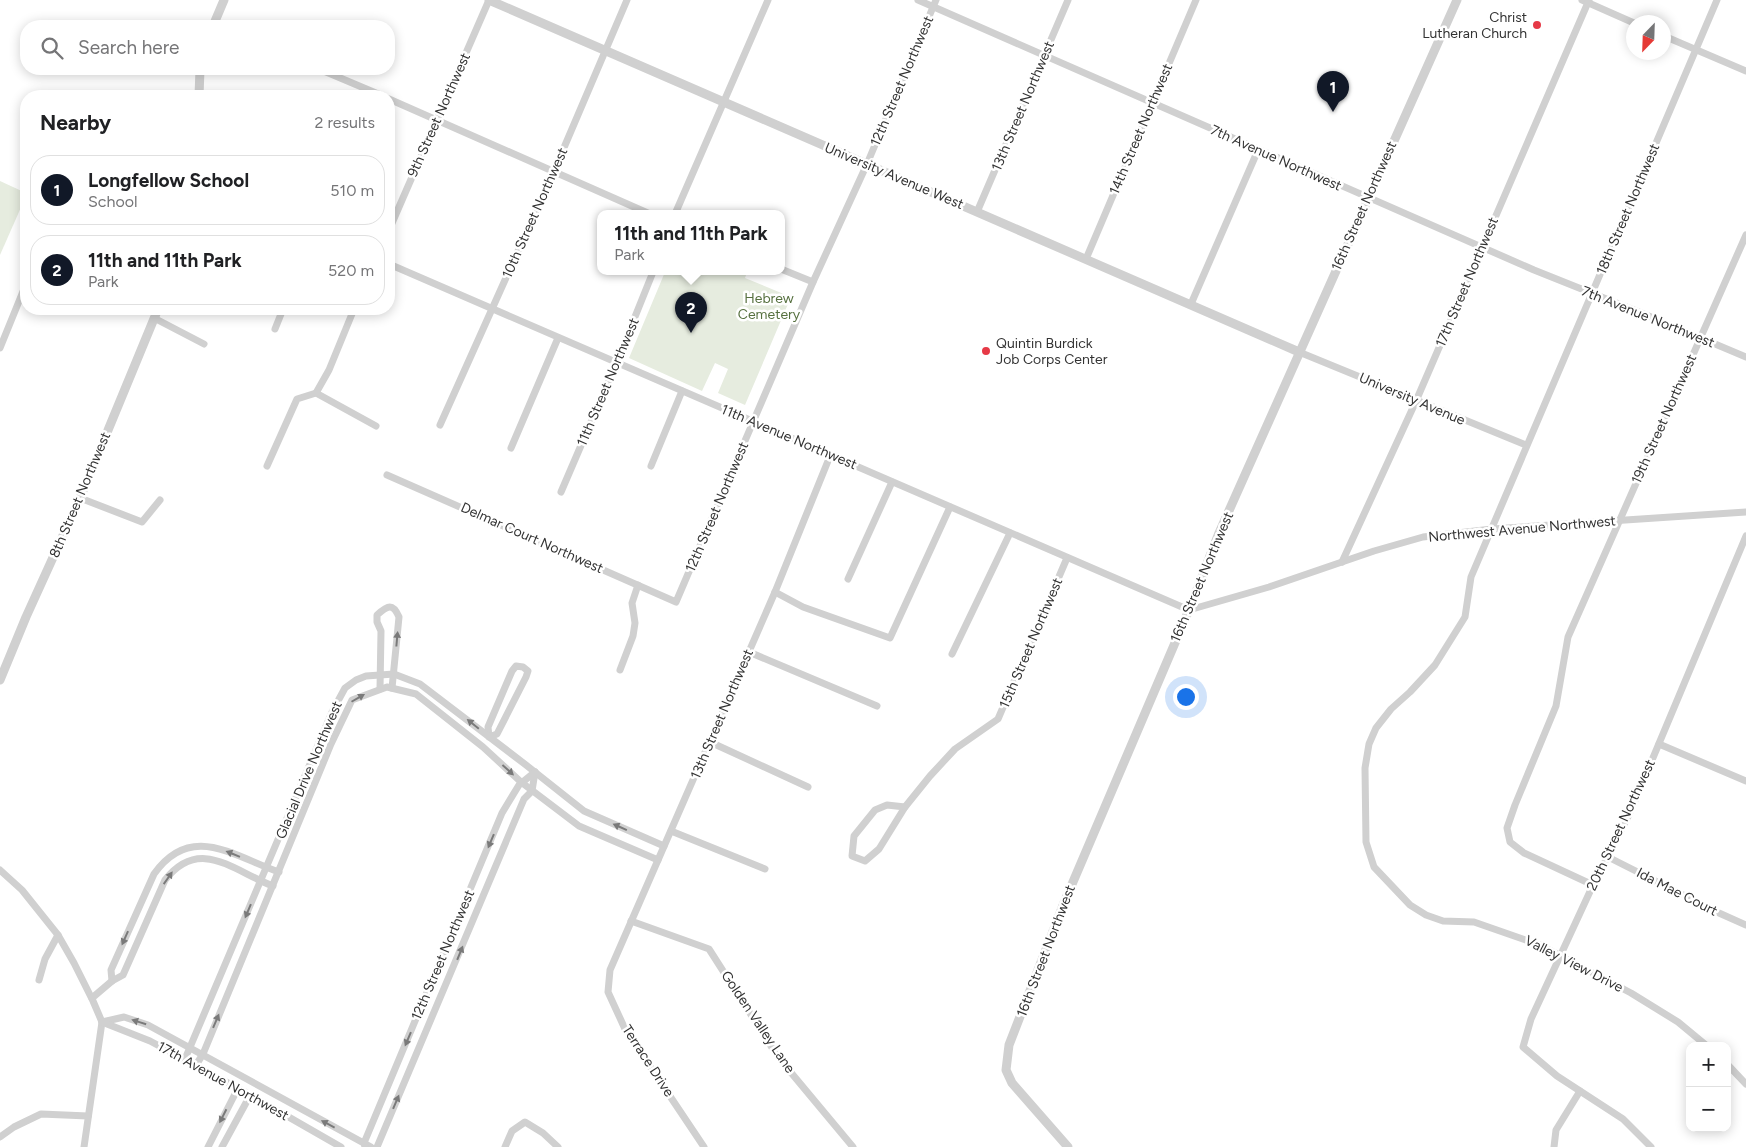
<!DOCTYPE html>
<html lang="en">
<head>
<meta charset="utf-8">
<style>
  :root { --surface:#fff; --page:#f2f2f2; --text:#202124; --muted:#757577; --line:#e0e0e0; --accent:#111827 }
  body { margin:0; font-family:Figtree,sans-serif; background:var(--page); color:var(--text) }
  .controls { position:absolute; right:15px; bottom:15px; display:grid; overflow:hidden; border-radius:10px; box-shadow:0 2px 12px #0003 }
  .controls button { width:45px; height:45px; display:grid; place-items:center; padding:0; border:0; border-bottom:1px solid var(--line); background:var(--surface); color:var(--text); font:25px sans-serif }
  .compass { position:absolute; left:1626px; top:15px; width:45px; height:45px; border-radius:50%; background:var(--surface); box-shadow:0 2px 12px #0003; rotate:203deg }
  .you { position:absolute; left:1185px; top:696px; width:18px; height:18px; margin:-12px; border:4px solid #fff; border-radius:50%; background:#1a73e8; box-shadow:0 0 0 8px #1a73e833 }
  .badge { display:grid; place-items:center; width:32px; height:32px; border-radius:50%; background:var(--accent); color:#fff; font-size:16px; font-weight:700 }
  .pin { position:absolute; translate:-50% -41px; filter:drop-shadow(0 1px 2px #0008) }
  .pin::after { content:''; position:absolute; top:26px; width:18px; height:15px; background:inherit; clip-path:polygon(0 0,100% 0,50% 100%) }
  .popup { position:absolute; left:597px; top:210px; width:188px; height:65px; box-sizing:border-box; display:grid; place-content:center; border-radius:10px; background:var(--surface); filter:drop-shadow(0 1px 4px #0005); font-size:16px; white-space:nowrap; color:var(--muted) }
  .popup b { font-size:19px; color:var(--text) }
  .popup::after { content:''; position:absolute; left:50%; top:100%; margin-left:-10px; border:10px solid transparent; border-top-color:var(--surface) }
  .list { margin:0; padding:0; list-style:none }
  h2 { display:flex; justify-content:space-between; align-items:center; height:65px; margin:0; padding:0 20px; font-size:21px }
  h2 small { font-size:16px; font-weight:400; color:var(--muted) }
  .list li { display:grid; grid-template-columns:32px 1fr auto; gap:15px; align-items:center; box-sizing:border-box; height:70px; margin:0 10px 10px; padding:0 10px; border:1px solid var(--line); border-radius:20px }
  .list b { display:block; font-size:19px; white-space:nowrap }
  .list p { margin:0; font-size:16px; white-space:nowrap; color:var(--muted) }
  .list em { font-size:16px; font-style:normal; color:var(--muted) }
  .icon { flex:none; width:28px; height:28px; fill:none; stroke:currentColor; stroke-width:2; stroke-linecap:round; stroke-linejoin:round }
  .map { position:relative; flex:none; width:1746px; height:1147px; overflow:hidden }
  .search { position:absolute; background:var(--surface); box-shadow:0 2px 12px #0003; left:20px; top:20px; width:375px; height:55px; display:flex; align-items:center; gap:12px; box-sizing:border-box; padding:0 18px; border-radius:20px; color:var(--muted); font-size:19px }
  .panel { position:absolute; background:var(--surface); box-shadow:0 2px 12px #0003; left:20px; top:90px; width:375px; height:225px; border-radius:20px }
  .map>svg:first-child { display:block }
</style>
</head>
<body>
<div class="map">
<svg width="1746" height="1147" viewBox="0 0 1746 1147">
  <rect width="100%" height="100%" fill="#fff"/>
  <g fill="#e6ecdf">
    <polygon points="0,181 26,193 26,196 0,255"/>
    <polygon points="665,272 747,272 745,278 791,297 745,405 718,393 728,369 715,363 702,391 629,358"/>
  </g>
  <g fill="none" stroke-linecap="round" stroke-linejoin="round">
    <g stroke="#d0d0d0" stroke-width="7">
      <polyline points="918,0 1534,270 1644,314 1746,357"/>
      <polyline points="1582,0 1634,23"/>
      <polyline points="1664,36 1746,71"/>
      <polyline points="319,69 383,96"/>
      <polyline points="389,99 650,214"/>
      <polyline points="977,212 1068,0"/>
      <polyline points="675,214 768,0"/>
      <polyline points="389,230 489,0"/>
      <polyline points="1086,259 1196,0"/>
      <polyline points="389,264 1189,610 1269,587 1374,551 1423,537 1492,529 1746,512"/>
      <polyline points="781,269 813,282"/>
      <polyline points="1191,304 1258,150"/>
      <polyline points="154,318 204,344"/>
      <polyline points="275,329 283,309"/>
      <polyline points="0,348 26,284"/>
      <polyline points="1299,352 1526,445"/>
      <polyline points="316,393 376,426"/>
      <polyline points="440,425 557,164 627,0"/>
      <polyline points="511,448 558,338"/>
      <polyline points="267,466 297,399 316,393 329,370 354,309"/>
      <polyline points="651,466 682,391"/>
      <polyline points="387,475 676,602 813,282 867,164 936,0"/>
      <polyline points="561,492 616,364 653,272"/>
      <polyline points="80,498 142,522 160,500"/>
      <polyline points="1342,562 1416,401 1589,0"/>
      <polyline points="848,579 892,482"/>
      <polyline points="775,592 803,607 890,638 950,507"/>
      <polyline points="749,652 877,706"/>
      <polyline points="952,654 1010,533"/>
      <polygon points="516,666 523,667 528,671 526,677 497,734 489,737 488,727 512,671"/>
      <polyline points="620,670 633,636 635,623 632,603 638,585"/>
      <path d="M380 689 381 631 377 622V615C388 605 393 603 399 617L392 688"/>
      <polyline points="710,742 808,787"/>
      <polyline points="1659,744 1746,781"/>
      <polygon points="887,805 905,807 879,849 865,861 852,856 854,836 875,810"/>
      <polyline points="905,807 930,776 955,749 998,719 1067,558"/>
      <polyline points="671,831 765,869"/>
      <polyline points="1608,857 1719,913 1746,925"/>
      <polyline points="0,870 22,890 58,935 74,963 93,1001 102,1022 84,1147"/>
      <polyline points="1593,885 1524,853 1510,842 1507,828 1515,805 1556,706 1568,637 1746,235"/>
      <polyline points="631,921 709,949 778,1057 853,1147"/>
      <polyline points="39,980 45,959 58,935"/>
      <path d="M112 981 111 970 154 874C191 822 233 856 279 872"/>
      <path d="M92 998 112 981 123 975 165 880C200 836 233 871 273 886"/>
      <polyline points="102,1022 124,1017 148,1025 371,1147"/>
      <polyline points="102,1022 150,1041 245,1092 341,1147"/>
      <polyline points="1707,1046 1678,1022 1631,993 1540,945 1474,922 1443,921 1426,915 1410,905 1374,867 1366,842 1365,768 1369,744 1376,728 1391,709 1410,692 1435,665 1465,617 1471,577 1717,0"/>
      <polyline points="185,1059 332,712 345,688 356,680 366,676 394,674 420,684 526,765 584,811 664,846"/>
      <polyline points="1727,1064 1746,1084"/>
      <polyline points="196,1065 203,1054 331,744 352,700 387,687 416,694 483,747 521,782 579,826 658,860"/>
      <polyline points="0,1137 14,1127 41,1114 88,1116"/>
      <polyline points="208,1147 235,1094 244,1092"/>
      <polyline points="222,1147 247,1101 245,1092"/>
      <polyline points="365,1147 364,1143 502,813 519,785 535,772"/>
      <polyline points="377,1147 524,799 532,791 535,772"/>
      <polyline points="505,1147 512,1131 525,1122 543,1133 558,1147"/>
      <polyline points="704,1147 625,1029 608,992 610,970 775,592 830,456"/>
      <polyline points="1554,1147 1556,1130 1580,1091"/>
      <polyline points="1651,1147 1623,1119 1557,1076 1523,1047 1531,1019 1593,885 1629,815 1746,536"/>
    </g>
    <g stroke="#d0d0d0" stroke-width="9">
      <polyline points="489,0 1299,352"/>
      <polyline points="213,26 224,0"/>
      <polyline points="199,96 200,69"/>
      <polyline points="0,680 26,617 80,498 158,309"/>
      <polyline points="1068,1147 1012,1083 1006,1070 1009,1045 1064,903 1189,610 1219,533 1457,0"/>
    </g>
  </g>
  <defs><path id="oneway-solid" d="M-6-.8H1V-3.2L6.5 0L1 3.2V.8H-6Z" transform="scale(1.25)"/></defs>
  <g fill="#7a7a7a">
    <use href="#oneway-solid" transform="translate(397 639) rotate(-85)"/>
    <use href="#oneway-solid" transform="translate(358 698) rotate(-30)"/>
    <use href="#oneway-solid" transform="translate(473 724) rotate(-141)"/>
    <use href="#oneway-solid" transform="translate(508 770) rotate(42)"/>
    <use href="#oneway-solid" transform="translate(620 827) rotate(-156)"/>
    <use href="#oneway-solid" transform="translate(491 841) rotate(113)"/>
    <use href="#oneway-solid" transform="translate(233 854) rotate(-158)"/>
    <use href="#oneway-solid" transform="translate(168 878) rotate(-55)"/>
    <use href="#oneway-solid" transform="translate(248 911) rotate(113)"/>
    <use href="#oneway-solid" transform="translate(125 938) rotate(114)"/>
    <use href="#oneway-solid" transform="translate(460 953) rotate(-68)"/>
    <use href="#oneway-solid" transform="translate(216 1021) rotate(-67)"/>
    <use href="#oneway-solid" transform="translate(139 1022) rotate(-163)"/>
    <use href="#oneway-solid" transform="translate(408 1039) rotate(113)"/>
    <use href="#oneway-solid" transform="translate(396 1102) rotate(-67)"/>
    <use href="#oneway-solid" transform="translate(223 1116) rotate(117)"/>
    <use href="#oneway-solid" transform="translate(328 1124) rotate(-152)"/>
  </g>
  <g fill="#e63946" stroke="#fff" stroke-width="2">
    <circle cx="1537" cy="25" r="5"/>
    <circle cx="986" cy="351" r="5"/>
  </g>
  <g text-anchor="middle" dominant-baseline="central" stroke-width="5" stroke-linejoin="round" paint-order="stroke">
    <g font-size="14" fill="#333" stroke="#fff" text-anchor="end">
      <text x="1527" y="17">Christ<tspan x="1527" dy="16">Lutheran Church</tspan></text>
      <text x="996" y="343" text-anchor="start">Quintin Burdick<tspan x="996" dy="16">Job Corps Center</tspan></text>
    </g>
    <g font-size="14" fill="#333" stroke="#fff">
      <text transform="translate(902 81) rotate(-67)">12th Street Northwest</text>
      <text transform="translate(1023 106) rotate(-67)">13th Street Northwest</text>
      <text transform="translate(439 115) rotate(-66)">9th Street Northwest</text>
      <text transform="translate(1141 129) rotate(-67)">14th Street Northwest</text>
      <text transform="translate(1276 158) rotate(24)">7th Avenue Northwest</text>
      <text transform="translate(894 176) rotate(23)">University Avenue West</text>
      <text transform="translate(1364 206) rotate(-66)">16th Street Northwest</text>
      <text transform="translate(1628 209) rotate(-67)">18th Street Northwest</text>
      <text transform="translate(535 213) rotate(-66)">10th Street Northwest</text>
      <text transform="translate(1467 282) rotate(-67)">17th Street Northwest</text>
      <text transform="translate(1648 317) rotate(22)">7th Avenue Northwest</text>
      <text transform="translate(608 382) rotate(-67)">11th Street Northwest</text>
      <text transform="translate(1412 399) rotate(23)">University Avenue</text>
      <text transform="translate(1664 419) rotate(-66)">19th Street Northwest</text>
      <text transform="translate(789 437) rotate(23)">11th Avenue Northwest</text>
      <text transform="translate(80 495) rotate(-67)">8th Street Northwest</text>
      <text transform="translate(717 507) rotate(-67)">12th Street Northwest</text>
      <text transform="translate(1522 529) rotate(-5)">Northwest Avenue Northwest</text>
      <text transform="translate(532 538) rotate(24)">Delmar Court Northwest</text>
      <text transform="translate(1202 577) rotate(-67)">16th Street Northwest</text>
      <text transform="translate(1031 643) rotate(-67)">15th Street Northwest</text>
      <text transform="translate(722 714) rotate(-67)">13th Street Northwest</text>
      <text transform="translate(309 770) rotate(-67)">Glacial Drive Northwest</text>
      <text transform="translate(1621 825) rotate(-65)">20th Street Northwest</text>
      <text transform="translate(1677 892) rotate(27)">Ida Mae Court</text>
      <text transform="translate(1046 951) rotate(-69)">16th Street Northwest</text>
      <text transform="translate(443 955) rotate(-67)">12th Street Northwest</text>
      <text transform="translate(1574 964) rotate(27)">Valley View Drive</text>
      <text transform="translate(758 1022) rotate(56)">Golden Valley Lane</text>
      <text transform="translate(648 1061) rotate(57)">Terrace Drive</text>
      <text transform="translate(223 1081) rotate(29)">17th Avenue Northwest</text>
    </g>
    <g font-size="14" fill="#56703f" stroke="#fff">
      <text x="769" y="298">Hebrew<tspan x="769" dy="16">Cemetery</tspan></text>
    </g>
  </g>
</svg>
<div class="controls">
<button>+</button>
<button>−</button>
</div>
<svg class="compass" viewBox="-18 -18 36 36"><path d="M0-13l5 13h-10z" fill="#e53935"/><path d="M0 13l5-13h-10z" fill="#757577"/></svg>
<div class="you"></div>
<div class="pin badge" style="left:1333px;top:112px">1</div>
<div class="pin badge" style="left:691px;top:333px">2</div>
<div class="popup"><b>11th and 11th Park</b>Park</div>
<div class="search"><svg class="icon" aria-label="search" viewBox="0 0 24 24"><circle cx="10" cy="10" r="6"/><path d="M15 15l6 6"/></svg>Search here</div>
<section class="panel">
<h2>Nearby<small>2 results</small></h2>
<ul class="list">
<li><span class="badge">1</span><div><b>Longfellow School</b><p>School</p></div><em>510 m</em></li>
<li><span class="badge">2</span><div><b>11th and 11th Park</b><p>Park</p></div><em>520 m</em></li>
</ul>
</section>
</div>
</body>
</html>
